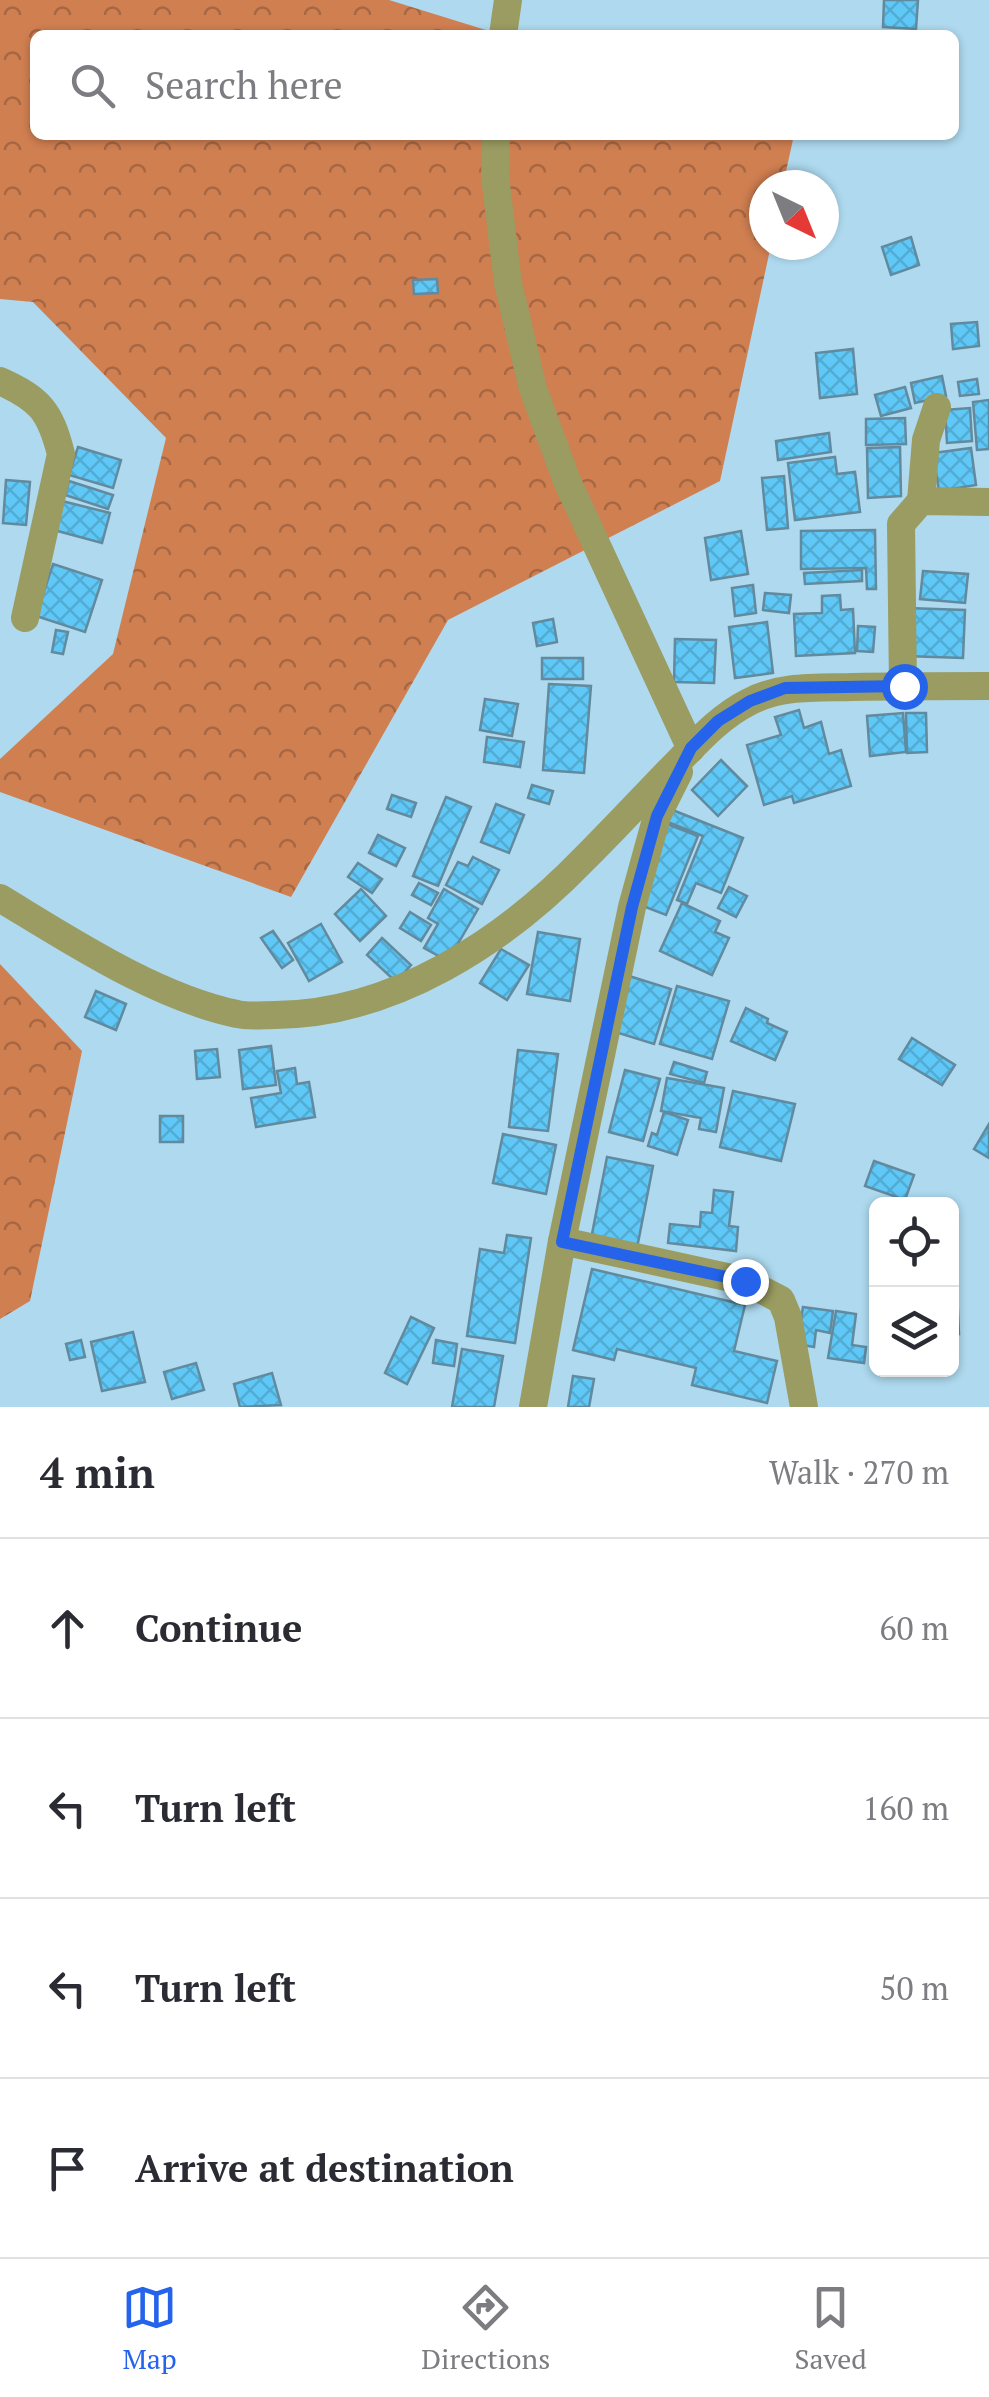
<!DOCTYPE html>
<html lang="en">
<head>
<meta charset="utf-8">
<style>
  :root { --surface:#fff; --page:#f2f2f3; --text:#2b2b33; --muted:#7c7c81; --line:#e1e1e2; --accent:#2563eb }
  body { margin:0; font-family:"PT Serif",serif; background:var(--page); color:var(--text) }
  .controls { position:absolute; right:30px; bottom:30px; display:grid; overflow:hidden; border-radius:15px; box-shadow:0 2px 8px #0004 }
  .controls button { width:90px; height:90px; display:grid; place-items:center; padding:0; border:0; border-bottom:2px solid var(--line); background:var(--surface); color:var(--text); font:50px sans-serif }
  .compass { position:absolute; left:749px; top:170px; width:90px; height:90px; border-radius:50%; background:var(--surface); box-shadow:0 2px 8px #0004; rotate:137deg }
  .stop { position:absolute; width:30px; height:30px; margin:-22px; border:8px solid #2563eb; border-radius:50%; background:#fff }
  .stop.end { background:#2563eb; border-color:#fff; box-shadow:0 2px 10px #0008 }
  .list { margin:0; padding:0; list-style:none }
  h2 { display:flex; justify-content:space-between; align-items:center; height:130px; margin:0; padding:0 40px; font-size:42px }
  h2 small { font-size:32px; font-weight:400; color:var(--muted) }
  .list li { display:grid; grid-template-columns:65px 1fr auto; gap:30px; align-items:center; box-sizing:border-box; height:180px; padding:0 40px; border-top:2px solid var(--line) }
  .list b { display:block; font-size:38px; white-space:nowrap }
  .list em { font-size:32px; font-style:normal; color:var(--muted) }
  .icon { flex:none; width:55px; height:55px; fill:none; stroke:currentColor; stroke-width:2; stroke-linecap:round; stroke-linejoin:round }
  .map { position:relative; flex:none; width:989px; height:1407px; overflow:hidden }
  .search { position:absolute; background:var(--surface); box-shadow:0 2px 8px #0004; left:30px; right:30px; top:30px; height:110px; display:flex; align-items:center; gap:25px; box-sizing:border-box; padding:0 35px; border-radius:15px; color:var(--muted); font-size:38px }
  .sheet { height:850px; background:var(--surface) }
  nav { display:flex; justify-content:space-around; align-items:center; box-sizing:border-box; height:140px; border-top:2px solid var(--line); background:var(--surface); font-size:28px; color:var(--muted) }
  nav a { display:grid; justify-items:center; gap:5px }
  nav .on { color:var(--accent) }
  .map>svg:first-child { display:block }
</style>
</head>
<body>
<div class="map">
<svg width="989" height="1407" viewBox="0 0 989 1407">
  <defs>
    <pattern id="forest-crowns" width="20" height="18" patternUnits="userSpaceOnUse" patternTransform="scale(2.5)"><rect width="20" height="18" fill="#d07f51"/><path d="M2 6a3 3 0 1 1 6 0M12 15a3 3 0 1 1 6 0" fill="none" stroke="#a76742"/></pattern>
    <pattern id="building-cross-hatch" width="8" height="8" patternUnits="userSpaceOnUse" patternTransform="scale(2.5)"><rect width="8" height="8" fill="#5fc8f7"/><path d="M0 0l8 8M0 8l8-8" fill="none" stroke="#51abd3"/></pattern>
  </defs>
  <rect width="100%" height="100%" fill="#aed9ee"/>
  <g fill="url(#forest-crowns)">
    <polygon points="0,0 389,0 502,35 35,35 35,135 794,135 783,185 764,185 764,245 771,245 720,481 448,620 291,897 0,792 0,759 113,654 166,438 33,302 0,299"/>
    <polygon points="0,964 82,1051 30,1301 0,1319"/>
  </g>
  <g fill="url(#building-cross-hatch)" stroke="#628a9e" stroke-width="2.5">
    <polygon points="884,0 918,0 916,29 883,27"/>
    <polygon points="911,237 919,265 891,275 882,247"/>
    <polygon points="437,279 438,293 414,294 413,280"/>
    <polygon points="977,322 979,346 953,349 951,324"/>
    <polygon points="853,349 857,394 820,398 816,353"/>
    <polygon points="942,376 946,396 915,403 911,383"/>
    <polygon points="977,379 979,394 960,396 958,382"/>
    <polygon points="905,387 911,408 881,416 875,395"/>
    <polygon points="989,400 989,449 977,450 973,402"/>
    <polygon points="970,408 972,441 947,443 945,410"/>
    <polygon points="905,418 906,444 866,445 866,419"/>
    <polygon points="829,433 831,452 778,460 776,441"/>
    <polygon points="78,447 121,460 113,488 69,475"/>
    <polygon points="900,447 901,496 868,498 867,448"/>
    <polygon points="971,448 976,485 939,491 933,453"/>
    <polygon points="835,457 837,474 855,472 860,512 795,520 788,463"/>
    <polygon points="784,476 788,528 767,530 762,478"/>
    <polygon points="6,480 30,482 26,525 3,523"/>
    <polygon points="69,481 113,495 108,509 65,495"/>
    <polygon points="62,501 110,513 102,543 54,530"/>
    <polygon points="875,530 876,589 867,589 866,568 801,569 801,531"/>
    <polygon points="741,531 748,574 711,580 705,538"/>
    <polygon points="53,564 102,580 85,632 36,616"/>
    <polygon points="862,570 862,581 805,584 804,573"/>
    <polygon points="923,571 968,574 965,603 920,599"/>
    <polygon points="753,585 756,613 735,616 732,588"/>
    <polygon points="765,593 791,595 789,613 763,610"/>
    <polygon points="840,595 841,610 853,609 855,653 796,656 794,614 822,613 822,596"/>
    <polygon points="907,608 965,610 963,658 905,656"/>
    <polygon points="553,619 557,642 537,646 533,623"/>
    <polygon points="767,622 773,673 735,678 729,627"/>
    <polygon points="858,626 875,627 873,652 857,651"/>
    <polygon points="56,630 68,632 63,654 52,652"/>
    <polygon points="675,639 716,640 714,683 674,682"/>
    <rect x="542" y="658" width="41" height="21"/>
    <polygon points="549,684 591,686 584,773 543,770"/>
    <polygon points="485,699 518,704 512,736 480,730"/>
    <polygon points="799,710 804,728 821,722 829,754 841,750 851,786 794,803 792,796 764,805 747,745 781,735 775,717"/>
    <polygon points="903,713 906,752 870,756 867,716"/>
    <polygon points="906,713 926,713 927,752 907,753"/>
    <polygon points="487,737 524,742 520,767 484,762"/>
    <polygon points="721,760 747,786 718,816 692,790"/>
    <polygon points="532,785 553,791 549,804 528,798"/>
    <polygon points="392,795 416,803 411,817 387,809"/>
    <polygon points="446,797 471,807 438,886 413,876"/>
    <polygon points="496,804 524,815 509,853 481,842"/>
    <polygon points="665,807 743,838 721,893 696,883 687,904 677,900 703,836 660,819"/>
    <polygon points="667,824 698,836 666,915 635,903"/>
    <polygon points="378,835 405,848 396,866 369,853"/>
    <polygon points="473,857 499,870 482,904 446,885 458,862 468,866"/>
    <polygon points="358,863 382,879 372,893 348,877"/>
    <polygon points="419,883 438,893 431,905 412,895"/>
    <polygon points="729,887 747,896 736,917 718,908"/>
    <polygon points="361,889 386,916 360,941 335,914"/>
    <polygon points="444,889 478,909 448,961 424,948 438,924 428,918"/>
    <polygon points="682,903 720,921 715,932 729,938 712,975 660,951"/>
    <polygon points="410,912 431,925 421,941 400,928"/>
    <polygon points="321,924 342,962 309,981 288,943"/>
    <polygon points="273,931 293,960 282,968 261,938"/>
    <polygon points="538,932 580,939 570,1001 527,994"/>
    <polygon points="382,938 411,965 396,982 367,955"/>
    <polygon points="501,949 529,965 507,1000 480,983"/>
    <polygon points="629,976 671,989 654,1044 612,1031"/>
    <polygon points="677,986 729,1001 712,1059 660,1044"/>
    <polygon points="96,991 126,1004 116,1030 85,1017"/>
    <polygon points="746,1008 768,1019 767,1023 787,1032 775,1060 731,1041"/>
    <polygon points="912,1038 955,1065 942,1085 899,1059"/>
    <polygon points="271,1046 276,1085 243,1089 239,1050"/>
    <polygon points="217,1049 220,1077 197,1079 195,1051"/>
    <polygon points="518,1050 558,1054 548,1131 509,1127"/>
    <polygon points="674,1062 707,1072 704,1083 670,1074"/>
    <polygon points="295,1068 297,1084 309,1082 315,1117 256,1127 251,1098 281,1093 277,1071"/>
    <polygon points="625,1070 660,1079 643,1141 609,1132"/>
    <polygon points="667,1078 724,1088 716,1132 699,1129 701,1118 661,1111"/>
    <polygon points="733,1091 795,1104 781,1161 720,1147"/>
    <polygon points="664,1112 688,1120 677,1155 648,1146 652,1133 657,1135"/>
    <rect x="160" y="1116" width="23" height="26"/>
    <polygon points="989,1124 989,1158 974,1149"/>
    <polygon points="503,1134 556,1145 546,1194 493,1183"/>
    <polygon points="607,1157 653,1166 637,1248 591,1239"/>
    <polygon points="874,1161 914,1175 905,1200 865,1186"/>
    <polygon points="714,1190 733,1192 729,1226 738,1227 736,1251 668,1243 670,1224 700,1227 701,1212 712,1213"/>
    <polygon points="507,1235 531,1238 515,1343 467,1336 480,1249 504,1253"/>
    <polygon points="592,1269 745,1305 734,1351 777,1361 767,1403 692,1385 696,1368 617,1349 614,1360 573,1350"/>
    <polygon points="952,1291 957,1291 959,1334 952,1334"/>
    <polygon points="803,1307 833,1311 830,1333 816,1330 814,1347 797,1344"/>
    <polygon points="836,1311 856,1314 852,1345 866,1347 864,1363 828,1358"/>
    <polygon points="411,1317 434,1328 407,1384 385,1373"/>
    <polygon points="133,1332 145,1382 102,1391 91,1342"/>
    <polygon points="81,1340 85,1357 70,1360 66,1344"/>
    <polygon points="436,1340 457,1344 454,1366 433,1363"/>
    <polygon points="462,1349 503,1356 494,1407 452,1407"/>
    <polygon points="196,1363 204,1390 172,1399 164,1372"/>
    <polygon points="272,1373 281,1405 240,1407 234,1384"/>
    <polygon points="573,1376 594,1379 589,1407 568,1407"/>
  </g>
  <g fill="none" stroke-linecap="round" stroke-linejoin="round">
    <g stroke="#9a9c61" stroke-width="28">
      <polyline points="503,35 508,0"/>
      <polyline points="496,135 495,176 508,283 533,389 567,481 691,749"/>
      <path d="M0 381C40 399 50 411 61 454L25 618"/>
      <polyline points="921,501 926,440 937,407"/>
      <polyline points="903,686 901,524 921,501 989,502"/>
      <path d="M0 898C71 941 156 997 237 1014 249 1017 263 1015 275 1015 394 1014 505 941 585 858 613 830 641 800 669 771 694 746 717 718 749 702 781 685 817 688 853 687 898 686 943 686 989 686"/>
      <polyline points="562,1241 745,1281 781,1300 788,1317 804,1407"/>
      <polyline points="533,1407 562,1241 632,907 657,816 679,772"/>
    </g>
  </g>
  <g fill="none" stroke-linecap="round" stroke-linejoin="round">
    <polyline stroke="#2563eb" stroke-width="12" points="745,1281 562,1242 632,907 657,816 691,748 718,721 750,701 785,688 904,686"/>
  </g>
</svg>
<div class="controls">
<button><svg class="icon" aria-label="locate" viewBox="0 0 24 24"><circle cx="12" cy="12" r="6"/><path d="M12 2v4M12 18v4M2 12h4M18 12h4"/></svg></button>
<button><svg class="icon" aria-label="layers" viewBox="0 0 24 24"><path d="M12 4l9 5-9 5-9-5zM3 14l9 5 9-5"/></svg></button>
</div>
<svg class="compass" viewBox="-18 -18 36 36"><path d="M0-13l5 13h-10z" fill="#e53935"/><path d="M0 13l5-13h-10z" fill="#7c7c81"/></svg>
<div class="stop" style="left:904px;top:686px"></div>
<div class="stop end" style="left:745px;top:1281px"></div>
<div class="search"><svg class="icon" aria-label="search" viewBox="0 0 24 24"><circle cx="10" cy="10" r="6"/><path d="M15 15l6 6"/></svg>Search here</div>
</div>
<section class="sheet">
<h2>4 min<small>Walk · 270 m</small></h2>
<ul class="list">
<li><svg class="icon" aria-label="ahead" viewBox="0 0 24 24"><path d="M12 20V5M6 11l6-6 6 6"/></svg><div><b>Continue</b></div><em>60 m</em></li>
<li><svg class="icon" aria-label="left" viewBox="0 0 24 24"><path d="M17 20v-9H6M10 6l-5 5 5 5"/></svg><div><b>Turn left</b></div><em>160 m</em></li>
<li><svg class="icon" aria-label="left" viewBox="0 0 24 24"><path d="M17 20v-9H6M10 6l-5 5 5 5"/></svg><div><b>Turn left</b></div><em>50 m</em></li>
<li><svg class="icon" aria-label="arrive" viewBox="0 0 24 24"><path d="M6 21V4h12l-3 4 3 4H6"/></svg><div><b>Arrive at destination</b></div></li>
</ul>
</section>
<nav>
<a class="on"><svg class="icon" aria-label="map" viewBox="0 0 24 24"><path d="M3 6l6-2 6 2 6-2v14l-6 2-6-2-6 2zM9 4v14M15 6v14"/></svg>Map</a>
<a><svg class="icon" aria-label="directions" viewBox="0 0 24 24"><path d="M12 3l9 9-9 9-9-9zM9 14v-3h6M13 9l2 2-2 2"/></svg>Directions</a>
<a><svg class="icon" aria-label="saved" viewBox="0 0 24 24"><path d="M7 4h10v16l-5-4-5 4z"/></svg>Saved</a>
</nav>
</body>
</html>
